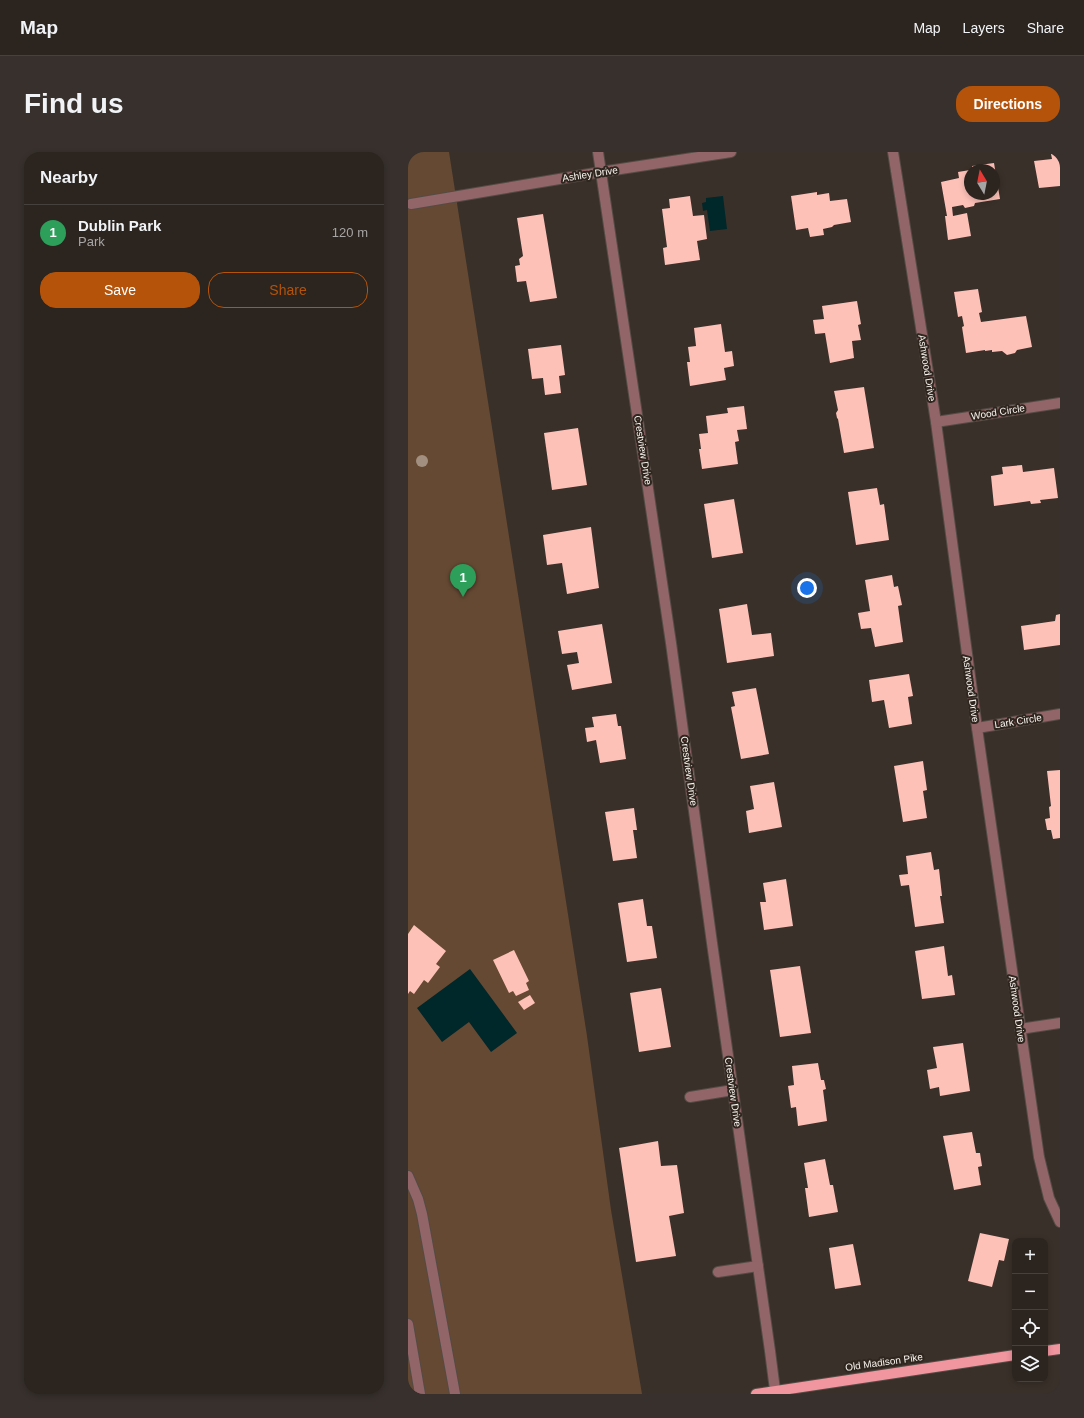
<!DOCTYPE html>
<html lang="en">
<head>
<meta charset="utf-8">
<style>
  :root { --surface:#2b241f; --page:#37302c; --text:#f1f3f6; --muted:#a6a4a4; --line:#47413d; --accent:#b45309 }
  body { margin:0; font-family:Arial,sans-serif; background:var(--page); color:var(--text) }
  .controls { position:absolute; right:12px; bottom:12px; display:grid; overflow:hidden; border-radius:8px; box-shadow:0 2px 6px #0003 }
  .controls button { width:36px; height:36px; display:grid; place-items:center; padding:0; border:0; border-bottom:1px solid var(--line); background:var(--surface); color:var(--text); font:20px sans-serif }
  .compass { position:absolute; left:556px; top:12px; width:36px; height:36px; border-radius:50%; background:var(--surface); box-shadow:0 2px 6px #0003; rotate:350deg }
  .you { position:absolute; left:399px; top:436px; width:14px; height:14px; margin:-10px; border:3px solid #fff; border-radius:50%; background:#1a73e8; box-shadow:0 0 0 6px #1a73e833 }
  .badge { display:grid; place-items:center; width:26px; height:26px; border-radius:50%; background:var(--accent); color:#fff; font-size:13px; font-weight:700 }
  .pin { position:absolute; translate:-50% -33px; filter:drop-shadow(0 1px 2px #0008) }
  .pin::after { content:''; position:absolute; top:21px; width:14px; height:12px; background:inherit; clip-path:polygon(0 0,100% 0,50% 100%) }
  .list { margin:0; padding:0; list-style:none }
  h2 { display:flex; justify-content:space-between; align-items:center; height:52px; margin:0; padding:0 16px; font-size:17px }
  h2 small { font-size:13px; font-weight:400; color:var(--muted) }
  .list li { display:grid; grid-template-columns:26px 1fr auto; gap:12px; align-items:center; box-sizing:border-box; height:56px; padding:0 16px; border-top:1px solid var(--line) }
  .list b { display:block; font-size:15px; white-space:nowrap }
  .list p { margin:0; font-size:13px; white-space:nowrap; color:var(--muted) }
  .list em { font-size:13px; font-style:normal; color:var(--muted) }
  .actions { display:flex; gap:8px; padding:12px 16px }
  .actions a { flex:1; padding:9px 0; border:1px solid var(--accent); border-radius:16px; text-align:center; font-size:14px; color:var(--accent) }
  .actions .main { background:var(--accent); color:#fff }
  .icon { flex:none; width:22px; height:22px; fill:none; stroke:currentColor; stroke-width:2; stroke-linecap:round; stroke-linejoin:round }
  .map { position:relative; flex:none; width:652px; height:1242px; overflow:hidden; border-radius:16px }
  header { display:flex; align-items:center; gap:24px; box-sizing:border-box; height:56px; padding:0 20px; background:var(--surface); border-bottom:1px solid var(--line) }
  header strong { font-size:19px }
  nav { display:flex; gap:22px; margin-inline-start:auto; font-size:14px }
  .intro { display:flex; align-items:center; justify-content:space-between; box-sizing:border-box; height:96px; padding:0 24px }
  h1 { margin:0; font-size:28px }
  .button { padding:10px 18px; border-radius:16px; background:var(--accent); color:#fff; font-size:14px; font-weight:700 }
  main { display:flex; gap:24px; padding:0 24px }
  aside { flex:1; background:var(--surface); border-radius:16px; box-shadow:0 2px 6px #0003 }
  .map>svg:first-child { display:block }
</style>
</head>
<body>
<header>
<strong>Map</strong>
<nav><a>Map</a><a>Layers</a><a>Share</a></nav>
</header>
<div class="intro"><h1>Find us</h1><a class="button">Directions</a></div>
<main>
<aside>
<h2>Nearby<small></small></h2>
<ul class="list">
<li><span class="badge" style="background:#2e9e5b">1</span><div><b>Dublin Park</b><p>Park</p></div><em>120 m</em></li>
</ul>
<div class="actions"><a class="main">Save</a><a>Share</a></div>
</aside>
<div class="map">
<svg width="652" height="1242" viewBox="0 0 652 1242">
  <rect width="100%" height="100%" fill="#393029"/>
  <polygon fill="#654933" points="0,0 41,0 179,884 203,1058 234,1242 0,1242"/>
  <g fill="#00272a">
    <polygon points="315,44 319,77 302,79 299,58 295,59 294,51 298,50 298,46"/>
    <polygon points="62,817 109,881 83,900 61,870 34,890 9,856"/>
  </g>
  <g fill="#fdc1b8">
    <polygon points="652,0 652,34 631,36 626,9 644,7 643,2"/>
    <polygon points="586,11 592,47 567,51 566,54 557,56 555,53 544,55 545,64 559,61 563,84 540,88 537,64 539,64 533,30 551,26 550,20 562,18 562,42 586,42 586,18 564,18 564,14"/>
    <polygon points="409,40 409,43 421,41 422,49 439,47 443,70 426,73 424,75 415,77 416,83 402,85 400,76 388,78 383,44"/>
    <polygon points="282,44 285,64 296,63 299,87 289,89 292,108 257,113 255,96 259,95 254,57 262,56 261,47"/>
    <polygon points="135,62 149,146 122,150 118,129 109,130 107,114 112,113 111,107 115,104 109,66"/>
    <polygon points="570,137 574,160 571,161 573,170 618,164 624,195 609,198 607,201 599,203 594,199 584,200 584,198 577,199 577,198 558,201 554,175 556,174 554,164 550,165 546,140"/>
    <polygon points="449,149 453,172 450,173 453,188 444,189 446,206 422,211 417,181 407,182 405,168 416,167 414,154"/>
    <polygon points="313,172 317,200 324,199 326,214 316,216 318,228 282,234 279,210 282,210 280,195 288,194 286,176"/>
    <polygon points="153,193 157,223 151,224 153,241 137,243 135,226 124,227 120,197"/>
    <polygon points="456,235 466,296 436,301 430,267 429,266 428,261 430,258 426,239"/>
    <polygon points="336,254 339,277 329,278 331,289 327,290 330,312 294,317 291,297 293,297 291,282 300,281 298,264 320,261 319,256"/>
    <polygon points="170,276 179,333 144,338 136,281"/>
    <polygon points="614,313 615,320 646,316 650,346 632,348 633,351 623,352 622,349 586,354 583,324 595,322 594,315"/>
    <polygon points="469,336 472,353 476,352 481,388 448,393 440,340"/>
    <polygon points="326,347 335,401 304,406 296,352"/>
    <polygon points="183,375 191,436 159,442 154,411 139,413 135,383"/>
    <polygon points="484,423 486,435 490,434 494,453 490,454 495,490 467,495 463,476 453,477 450,461 462,459 457,428"/>
    <polygon points="339,452 344,483 363,481 366,504 319,511 311,457"/>
    <polygon points="652,462 652,493 616,498 613,474 647,469 648,463"/>
    <polygon points="194,472 204,531 164,538 159,513 171,511 169,500 154,502 150,479"/>
    <polygon points="501,522 505,544 500,545 504,572 481,576 476,548 464,550 461,528"/>
    <polygon points="348,536 361,602 333,607 323,555 327,554 324,540"/>
    <polygon points="208,562 210,574 213,574 218,607 192,611 188,588 179,590 177,576 186,575 184,565"/>
    <polygon points="515,609 519,638 515,639 519,666 495,670 486,614"/>
    <polygon points="652,618 652,686 645,687 643,678 639,678 637,667 642,666 641,655 643,654 639,619"/>
    <polygon points="366,630 374,675 341,681 338,659 346,657 342,634"/>
    <polygon points="226,656 229,678 225,678 229,706 205,709 197,660"/>
    <polygon points="523,700 526,718 531,717 534,744 532,744 536,771 507,775 501,733 493,734 491,723 500,722 498,704"/>
    <polygon points="378,727 385,774 356,778 352,750 358,750 355,731"/>
    <polygon points="235,747 239,774 244,774 249,806 219,810 210,751"/>
    <polygon points="6,773 38,799 28,812 32,815 20,831 16,828 6,842 2,839 0,842 0,782"/>
    <polygon points="536,794 540,824 544,823 547,843 514,847 507,799"/>
    <polygon points="106,798 121,829 118,831 121,838 108,844 105,839 101,841 85,808"/>
    <polygon points="392,814 403,881 372,885 362,818"/>
    <polygon points="253,836 263,895 231,900 222,841"/>
    <polygon points="122,843 127,851 116,858 110,850"/>
    <polygon points="555,891 562,939 532,944 531,935 522,937 519,918 529,916 525,895"/>
    <polygon points="410,911 413,928 416,928 418,937 415,938 419,969 390,974 388,955 383,956 380,934 386,933 384,914"/>
    <polygon points="564,980 568,1001 572,1001 574,1014 570,1015 573,1033 546,1038 535,984"/>
    <polygon points="250,989 253,1014 269,1013 276,1061 261,1064 268,1104 228,1110 211,996"/>
    <polygon points="417,1007 422,1033 425,1033 430,1060 401,1065 397,1036 400,1036 396,1011"/>
    <polygon points="572,1081 601,1087 596,1109 591,1108 584,1135 560,1129"/>
    <polygon points="445,1092 453,1133 427,1137 421,1096"/>
  </g>
  <g fill="none" stroke-linecap="round" stroke-linejoin="round">
    <defs>
      <g id="minor">
        <polyline points="190,0 263,491 304,791 362,1199 367,1238 367,1242"/>
        <polyline points="485,0 528,270 569,576 631,1005 641,1046 652,1070"/>
        <polyline points="3,52 193,20 323,0"/>
        <polyline points="528,270 652,251"/>
        <polyline points="569,576 652,562"/>
        <polyline points="612,877 652,871"/>
        <polyline points="282,945 325,938"/>
        <polyline points="0,1024 10,1047 14,1062 47,1242"/>
        <polyline points="310,1120 350,1114"/>
        <polyline points="0,1172 12,1242"/>
      </g>
      <g id="major">
        <polyline points="637,1199 652,1197"/>
        <polyline points="348,1242 607,1203"/>
      </g>
    </defs>
    <use href="#minor" stroke="#544b45" stroke-width="12"/>
    <use href="#major" stroke="#544b45" stroke-width="12"/>
    <use href="#minor" stroke="#926569" stroke-width="10"/>
    <use href="#major" stroke="#f1959f" stroke-width="10"/>
  </g>
  <circle fill="#a28f80" cx="14" cy="309" r="6"/>
  <g text-anchor="middle" dominant-baseline="central" stroke-width="4" stroke-linejoin="round" paint-order="stroke">
    <g font-size="10" fill="#faf4ef" stroke="#2f261f">
      <text transform="translate(182 22) rotate(-9)">Ashley Drive</text>
      <text transform="translate(519 216) rotate(81)">Ashwood Drive</text>
      <text transform="translate(590 260) rotate(-9)">Wood Circle</text>
      <text transform="translate(235 298) rotate(81)">Crestview Drive</text>
      <text transform="translate(563 537) rotate(82)">Ashwood Drive</text>
      <text transform="translate(610 569) rotate(-9)">Lark Circle</text>
      <text transform="translate(281 619) rotate(82)">Crestview Drive</text>
      <text transform="translate(609 857) rotate(82)">Ashwood Drive</text>
      <text transform="translate(325 940) rotate(82)">Crestview Drive</text>
      <text transform="translate(476 1210) rotate(-8)">Old Madison Pike</text>
    </g>
  </g>
</svg>
<div class="controls">
<button>+</button>
<button>−</button>
<button><svg class="icon" aria-label="locate" viewBox="0 0 24 24"><circle cx="12" cy="12" r="6"/><path d="M12 2v4M12 18v4M2 12h4M18 12h4"/></svg></button>
<button><svg class="icon" aria-label="layers" viewBox="0 0 24 24"><path d="M12 4l9 5-9 5-9-5zM3 14l9 5 9-5"/></svg></button>
</div>
<svg class="compass" viewBox="-18 -18 36 36"><path d="M0-13l5 13h-10z" fill="#e53935"/><path d="M0 13l5-13h-10z" fill="#a6a4a4"/></svg>
<div class="you"></div>
<div class="pin badge" style="left:55px;top:445px;background:#2e9e5b">1</div>
</div>
</main>
</body>
</html>
